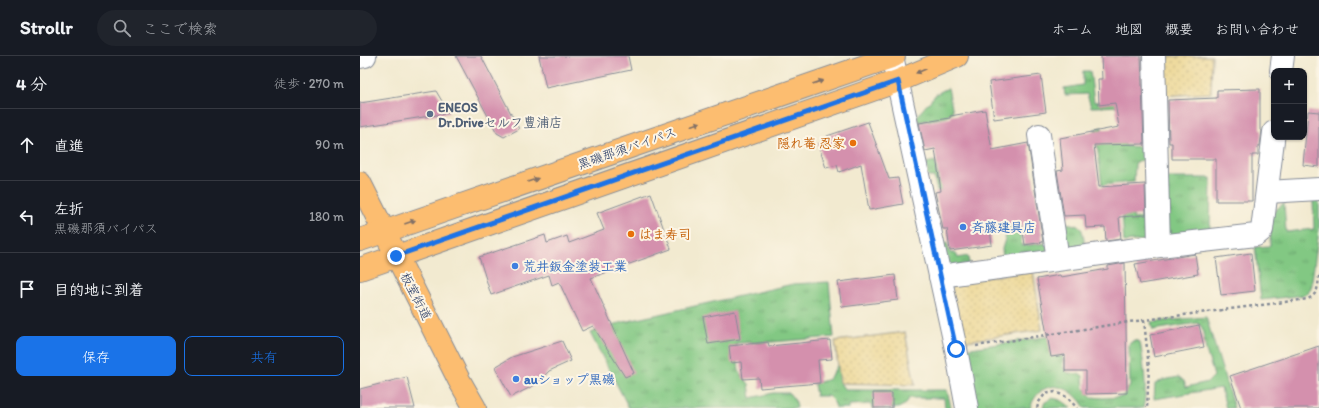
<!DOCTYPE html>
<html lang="ja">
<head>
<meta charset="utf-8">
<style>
  :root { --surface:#171b24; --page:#20242c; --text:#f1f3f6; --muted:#9ea1a6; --line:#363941; --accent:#1a73e8 }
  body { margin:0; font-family:Itim,"Klee One",sans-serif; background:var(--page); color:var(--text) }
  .controls { position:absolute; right:12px; top:12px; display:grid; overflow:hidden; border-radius:8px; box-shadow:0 1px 3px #0004 }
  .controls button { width:36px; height:36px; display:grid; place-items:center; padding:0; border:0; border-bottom:1px solid var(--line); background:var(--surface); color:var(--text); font:20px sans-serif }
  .stop { position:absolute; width:12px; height:12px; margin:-9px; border:3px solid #1a73e8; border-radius:50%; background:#fff }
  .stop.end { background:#1a73e8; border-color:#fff; box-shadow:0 1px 4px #0008 }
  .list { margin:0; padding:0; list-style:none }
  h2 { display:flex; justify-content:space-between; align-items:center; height:52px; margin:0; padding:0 16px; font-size:17px }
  h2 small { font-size:13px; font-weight:400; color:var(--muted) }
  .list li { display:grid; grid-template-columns:26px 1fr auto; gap:12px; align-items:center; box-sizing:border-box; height:72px; padding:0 16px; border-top:1px solid var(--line) }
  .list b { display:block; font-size:15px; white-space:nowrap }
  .list p { margin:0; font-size:13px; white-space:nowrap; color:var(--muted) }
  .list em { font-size:13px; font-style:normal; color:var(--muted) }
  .actions { display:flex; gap:8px; padding:12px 16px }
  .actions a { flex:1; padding:9px 0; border:1px solid var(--accent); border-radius:8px; text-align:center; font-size:14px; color:var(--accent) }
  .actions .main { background:var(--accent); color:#fff }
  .icon { flex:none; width:22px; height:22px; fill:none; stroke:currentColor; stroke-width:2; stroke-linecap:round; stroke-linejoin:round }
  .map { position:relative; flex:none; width:959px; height:352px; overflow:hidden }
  header { display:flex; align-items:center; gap:24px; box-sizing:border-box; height:56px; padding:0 20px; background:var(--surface); border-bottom:1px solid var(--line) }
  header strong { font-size:19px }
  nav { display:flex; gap:22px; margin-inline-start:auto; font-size:14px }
  .search { width:280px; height:36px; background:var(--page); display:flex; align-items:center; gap:10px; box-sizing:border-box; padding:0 14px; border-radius:22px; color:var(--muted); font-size:15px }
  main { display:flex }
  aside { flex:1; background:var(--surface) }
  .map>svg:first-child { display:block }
</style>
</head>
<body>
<header>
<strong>Strollr</strong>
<div class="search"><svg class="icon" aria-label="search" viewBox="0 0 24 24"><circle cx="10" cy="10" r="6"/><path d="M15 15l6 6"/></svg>ここで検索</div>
<nav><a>ホーム</a><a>地図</a><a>概要</a><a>お問い合わせ</a></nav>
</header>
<main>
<aside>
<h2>4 分<small>徒歩 · 270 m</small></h2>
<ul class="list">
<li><svg class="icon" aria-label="ahead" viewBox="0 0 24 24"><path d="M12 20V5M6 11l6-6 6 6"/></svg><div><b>直進</b></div><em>90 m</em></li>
<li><svg class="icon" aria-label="left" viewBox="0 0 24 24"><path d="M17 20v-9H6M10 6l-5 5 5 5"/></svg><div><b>左折</b><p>黒磯那須バイパス</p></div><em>180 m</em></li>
<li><svg class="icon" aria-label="arrive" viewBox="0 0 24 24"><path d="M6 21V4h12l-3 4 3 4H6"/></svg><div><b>目的地に到着</b></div></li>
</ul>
<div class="actions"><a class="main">保存</a><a>共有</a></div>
</aside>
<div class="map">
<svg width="959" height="352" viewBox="0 0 959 352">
  <defs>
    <pattern id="grass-tufts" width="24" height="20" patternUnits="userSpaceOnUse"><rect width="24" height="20" fill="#82c883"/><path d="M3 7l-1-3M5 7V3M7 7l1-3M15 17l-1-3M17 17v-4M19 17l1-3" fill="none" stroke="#6aa36e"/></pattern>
    <pattern id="sand-dots" width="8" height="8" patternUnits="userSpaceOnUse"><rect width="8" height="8" fill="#eeda9e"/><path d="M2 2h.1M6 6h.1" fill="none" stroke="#ccbb8a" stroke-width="1.8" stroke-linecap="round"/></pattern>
  </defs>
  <rect width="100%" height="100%" fill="#fcf5e5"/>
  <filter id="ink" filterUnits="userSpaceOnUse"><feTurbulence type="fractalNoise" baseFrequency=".025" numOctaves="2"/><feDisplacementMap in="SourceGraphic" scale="8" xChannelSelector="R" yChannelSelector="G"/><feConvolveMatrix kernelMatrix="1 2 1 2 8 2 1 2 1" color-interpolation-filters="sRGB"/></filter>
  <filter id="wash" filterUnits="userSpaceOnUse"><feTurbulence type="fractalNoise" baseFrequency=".012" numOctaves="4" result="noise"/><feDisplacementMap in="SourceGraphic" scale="16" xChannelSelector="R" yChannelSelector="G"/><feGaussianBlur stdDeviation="0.9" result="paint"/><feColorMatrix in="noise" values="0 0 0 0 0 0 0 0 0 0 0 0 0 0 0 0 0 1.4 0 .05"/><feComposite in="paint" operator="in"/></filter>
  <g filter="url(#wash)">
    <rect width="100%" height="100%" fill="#f2ead0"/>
    <g fill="url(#grass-tufts)" stroke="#4e7c70">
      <polygon points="723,15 730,15 734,46 789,42 790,98 786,102 775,108 774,126 742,129 735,73 742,71 742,83 761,85 766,90 783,91 787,85 786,61 768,50 731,51 727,38 705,39 704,32 723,29"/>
      <polygon points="588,32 593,56 586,61 558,66 557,60 576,38"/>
      <polygon points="575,105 578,124 586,133 577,135 574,121 568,121 566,107"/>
      <polygon points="806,122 851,122 850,176 806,180"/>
      <polygon points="953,143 959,143 959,174 951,232 945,239 901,244 895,191 910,190 911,158 924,147 926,176 954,173"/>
      <polygon points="772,157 774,163 792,161 792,177 786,184 764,186 762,158"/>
      <polygon points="658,165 662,190 687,187 688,197 643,202 642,193 650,166"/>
      <path d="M699 166C723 170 722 168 725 192L703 194Z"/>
      <polygon points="587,187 590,197 596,197 598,202 608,200 609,208 586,211 582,189"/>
      <polygon points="469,226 474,281 412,286 376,287 379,315 389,328 391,342 413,337 429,337 436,346 437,352 269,352 230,277 255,268 433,228"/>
      <polygon points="846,261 874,352 866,352 861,332 794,343 795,328 803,324 819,321 824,325 826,331 848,326 854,320 846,294 842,271 837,267 793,274 791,266"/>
      <path d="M758 270 702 289 703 311 708 317 720 318 723 320 724 333 732 341 743 342 762 341 770 330 769 288 774 284 780 286C783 303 788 335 783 352H725C711 327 681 320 670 352H611L598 294Z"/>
      <polygon points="478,308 480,327 485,334 587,334 591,352 585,352 584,342 549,342 546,348 538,352 512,352 511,348 489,349 489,352 475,352 474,346 468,340 456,340 454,328 469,323"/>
      <polygon points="692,342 701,344 712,352 683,352 684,347"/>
    </g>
    <g fill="url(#sand-dots)" stroke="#84847e">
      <polygon points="802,0 852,0 851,37 802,40"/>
      <polygon points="673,215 682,274 600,286 590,234 598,225"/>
      <polygon points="545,276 555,329 480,327 475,285"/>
    </g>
    <g id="blocks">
      <g fill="#d490ad">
        <polygon points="96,0 121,0 159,73 144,81 137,77"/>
        <polygon points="179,0 268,0 271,14 186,32"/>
        <polygon points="741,0 781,0 784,88 734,89 739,131 785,128 786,159 759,161 761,183 746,185 745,171 726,172 725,159 704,160 697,115 703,114 700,82 759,71 755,47 739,49 738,23 742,23"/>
        <polygon points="681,19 686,56 634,63 629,26"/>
        <polygon points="900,33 900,74 902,74 900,90 898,90 898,99 892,99 892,145 856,145 856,103 812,103 812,87 809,87 808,44 857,42 857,34"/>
        <polygon points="76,35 89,57 0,71 0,47"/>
        <polygon points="625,54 632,94 668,87 683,186 665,189 662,169 630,173 632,189 590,195 587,173 583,173 575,136 581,135 575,93 565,95 559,67 590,62 590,60"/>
        <polygon points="948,55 959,56 959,111 943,109"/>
        <polygon points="508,66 529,123 538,122 543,148 509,154 501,108 479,116 477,109 466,112 458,88 469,84 467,80"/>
        <polygon points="291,137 311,193 231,222 274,317 265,321 233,270 222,275 199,226 192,229 189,219 131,239 119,201 185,179 187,187 207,180 209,187 244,174 237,157"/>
        <polygon points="891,197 895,235 861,239 856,202"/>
        <polygon points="835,198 838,218 780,228 775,208"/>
        <polygon points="765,207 767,337 726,338 726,315 705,315 705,299 691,301 677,223 700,219 701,221 748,213 748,210"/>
        <polygon points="535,219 538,244 482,251 478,226"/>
        <polygon points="375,255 380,283 348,288 343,261"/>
        <polygon points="839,269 844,291 794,301 790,279"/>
        <polygon points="470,284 472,303 458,304 460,327 400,332 399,322 383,323 381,306 371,307 369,290 408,286 409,290"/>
        <polygon points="202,285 211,305 189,315 177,328 151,341 135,311 152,301"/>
        <polygon points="959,290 959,352 881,352 870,320"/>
        <polygon points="47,321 55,352 0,352 0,333"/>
        <polygon points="513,337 532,337 532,352 514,352"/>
      </g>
    </g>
  </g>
  <g filter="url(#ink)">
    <use href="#blocks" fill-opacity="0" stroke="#868c97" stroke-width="1"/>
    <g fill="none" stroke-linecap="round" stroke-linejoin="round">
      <defs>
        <g id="minor">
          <polyline points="532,0 596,293 607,352"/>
          <polyline points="794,0 799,190"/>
          <polyline points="0,1 5,0"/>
          <polyline points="921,15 923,0"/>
          <polyline points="679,79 698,203"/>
          <polyline points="907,136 959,133"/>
          <polyline points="580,220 799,190 896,179 902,174 914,76"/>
        </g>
        <g id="major">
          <polyline points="0,127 99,324 115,352"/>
          <polyline points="0,184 534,0"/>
          <polyline points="0,213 538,25 597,0"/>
        </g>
      </defs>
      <use href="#minor" stroke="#868c97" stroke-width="24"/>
      <use href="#major" stroke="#868c97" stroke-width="24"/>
      <g stroke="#868c97" stroke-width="2.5" stroke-dasharray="3 3" stroke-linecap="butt">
        <polyline points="784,264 789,312 787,352"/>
        <path d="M616 290 769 266 948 243C958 238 958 231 959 220"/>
        <polyline points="677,352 679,346 685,338 695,336 707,341 717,352"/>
      </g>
      <use href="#minor" stroke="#fff" stroke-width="22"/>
      <use href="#major" stroke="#fcbd6f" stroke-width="22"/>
    </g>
    <defs><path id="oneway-solid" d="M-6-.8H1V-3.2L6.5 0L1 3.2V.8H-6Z"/></defs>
    <g fill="#806f66">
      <use href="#oneway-solid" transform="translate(561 15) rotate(157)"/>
      <use href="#oneway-solid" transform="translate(458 26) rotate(-19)"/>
      <use href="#oneway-solid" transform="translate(335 68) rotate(-19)"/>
      <use href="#oneway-solid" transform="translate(173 124) rotate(-19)"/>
      <use href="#oneway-solid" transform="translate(50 166) rotate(-19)"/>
    </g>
  </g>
  <g fill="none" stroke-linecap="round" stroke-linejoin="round" filter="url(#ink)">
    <polyline stroke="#1a73e8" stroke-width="5" points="36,200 538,25 596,293"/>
  </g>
  <circle fill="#5c6f8a" stroke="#fcf5e5" stroke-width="1.5" cx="70" cy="58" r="4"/>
  <g fill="#e8710a" stroke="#fcf5e5" stroke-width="1.5">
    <circle cx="493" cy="87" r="4"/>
    <circle cx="271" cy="178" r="4"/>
  </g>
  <g fill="#3f7fe0" stroke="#fcf5e5" stroke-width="1.5">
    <circle cx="603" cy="171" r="4"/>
    <circle cx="155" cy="210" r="4"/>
    <circle cx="156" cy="323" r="4"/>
  </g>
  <g text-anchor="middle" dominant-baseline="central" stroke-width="4" stroke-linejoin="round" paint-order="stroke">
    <g font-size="13" font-weight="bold" fill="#4e5e75" stroke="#fcf5e5" text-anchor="start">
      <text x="78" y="51">ENEOS<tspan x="78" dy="15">Dr.Driveセルフ豊浦店</tspan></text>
    </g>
    <g font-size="13" font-weight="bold" fill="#c56008" stroke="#fcf5e5" text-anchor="end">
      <text x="485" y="87">隠れ菴 忍家</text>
      <text x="279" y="178" text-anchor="start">はま寿司</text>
    </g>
    <g font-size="13" fill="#1b2f5e" stroke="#fcf5e5">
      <text transform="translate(267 92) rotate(-19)">黒磯那須バイパス</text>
      <text transform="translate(56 240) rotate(63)">板室街道</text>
    </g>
    <g font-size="13" font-weight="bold" fill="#366cbe" stroke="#fcf5e5" text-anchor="start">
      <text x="611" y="171">斉藤建具店</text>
      <text x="163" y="210">荒井鈑金塗装工業</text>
      <text x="164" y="323">auショップ黒磯</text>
    </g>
  </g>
</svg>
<div class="controls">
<button>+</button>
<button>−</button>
</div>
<div class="stop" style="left:596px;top:293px"></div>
<div class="stop end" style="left:36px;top:200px"></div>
</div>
</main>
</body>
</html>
